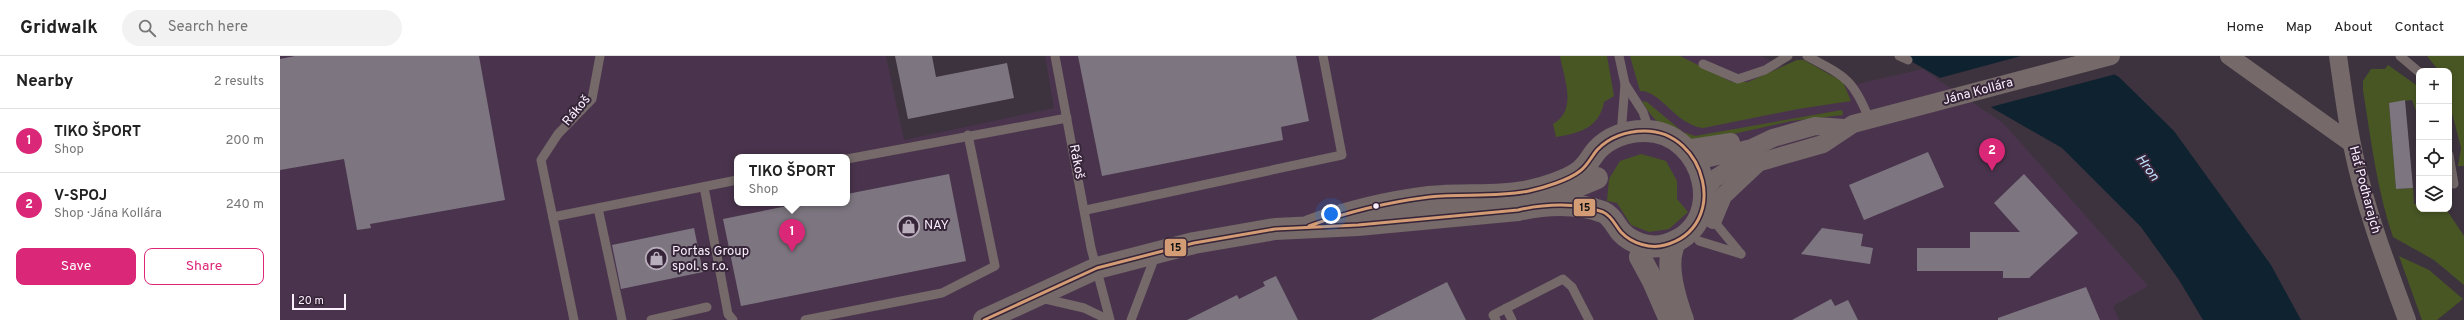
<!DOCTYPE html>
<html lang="en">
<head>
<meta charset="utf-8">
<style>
  :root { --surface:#fff; --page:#f2f2f2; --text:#222; --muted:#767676; --line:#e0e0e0; --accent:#db2777 }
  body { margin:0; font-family:Overpass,sans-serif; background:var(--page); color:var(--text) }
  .controls { position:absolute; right:12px; top:12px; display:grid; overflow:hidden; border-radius:8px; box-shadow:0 2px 6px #0003 }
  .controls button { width:36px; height:36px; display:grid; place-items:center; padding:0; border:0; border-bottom:1px solid var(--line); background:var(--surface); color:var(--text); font:20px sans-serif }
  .scale { position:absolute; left:12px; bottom:10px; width:54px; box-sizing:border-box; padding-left:4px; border:2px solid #fcf0fe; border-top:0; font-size:11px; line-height:14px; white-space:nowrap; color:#fcf0fe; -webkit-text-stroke:3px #362438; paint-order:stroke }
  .you { position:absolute; left:1051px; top:158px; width:14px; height:14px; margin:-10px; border:3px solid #fff; border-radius:50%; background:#1a73e8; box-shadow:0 0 0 6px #1a73e833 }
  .badge { display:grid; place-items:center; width:26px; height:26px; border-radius:50%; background:var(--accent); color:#fff; font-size:13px; font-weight:700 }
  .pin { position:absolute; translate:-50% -33px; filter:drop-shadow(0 1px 2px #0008) }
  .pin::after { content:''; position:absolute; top:21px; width:14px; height:12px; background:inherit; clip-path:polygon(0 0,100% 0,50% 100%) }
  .popup { position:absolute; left:454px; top:98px; width:116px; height:52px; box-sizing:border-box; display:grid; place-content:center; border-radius:8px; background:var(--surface); filter:drop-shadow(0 1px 3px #0005); font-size:13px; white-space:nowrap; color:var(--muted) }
  .popup b { font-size:15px; color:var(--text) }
  .popup::after { content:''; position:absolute; left:50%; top:100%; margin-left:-8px; border:8px solid transparent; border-top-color:var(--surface) }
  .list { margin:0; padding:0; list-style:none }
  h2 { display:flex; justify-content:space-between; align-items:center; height:52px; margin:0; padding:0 16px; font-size:17px }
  h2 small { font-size:13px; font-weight:400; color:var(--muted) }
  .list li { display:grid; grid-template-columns:26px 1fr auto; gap:12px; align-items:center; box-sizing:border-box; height:64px; padding:0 16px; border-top:1px solid var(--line) }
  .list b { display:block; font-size:15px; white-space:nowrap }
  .list p { margin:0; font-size:13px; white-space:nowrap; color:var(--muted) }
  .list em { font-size:13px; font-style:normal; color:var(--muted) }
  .actions { display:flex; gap:8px; padding:12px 16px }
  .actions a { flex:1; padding:9px 0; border:1px solid var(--accent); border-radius:8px; text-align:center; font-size:14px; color:var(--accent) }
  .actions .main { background:var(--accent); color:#fff }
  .icon { flex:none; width:22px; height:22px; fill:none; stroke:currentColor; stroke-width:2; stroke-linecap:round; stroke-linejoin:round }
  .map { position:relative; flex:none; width:2184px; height:264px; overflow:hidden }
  header { display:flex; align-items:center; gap:24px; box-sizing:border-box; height:56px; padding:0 20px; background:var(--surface); border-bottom:1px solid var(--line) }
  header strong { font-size:19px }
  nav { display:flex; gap:22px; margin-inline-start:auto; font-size:14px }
  .search { width:280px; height:36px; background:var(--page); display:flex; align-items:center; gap:10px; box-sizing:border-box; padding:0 14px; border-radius:22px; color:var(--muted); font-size:15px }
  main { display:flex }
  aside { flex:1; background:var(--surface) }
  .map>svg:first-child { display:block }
</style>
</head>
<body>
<header>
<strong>Gridwalk</strong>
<div class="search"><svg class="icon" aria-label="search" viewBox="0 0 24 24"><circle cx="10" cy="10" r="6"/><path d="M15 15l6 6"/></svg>Search here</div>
<nav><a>Home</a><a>Map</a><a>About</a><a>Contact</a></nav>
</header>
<main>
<aside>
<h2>Nearby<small>2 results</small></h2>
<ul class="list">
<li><span class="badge">1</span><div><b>TIKO ŠPORT</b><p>Shop</p></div><em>200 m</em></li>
<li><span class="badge">2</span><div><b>V-SPOJ</b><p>Shop · Jána Kollára</p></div><em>240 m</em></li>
</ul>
<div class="actions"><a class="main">Save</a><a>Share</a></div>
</aside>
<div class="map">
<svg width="2184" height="264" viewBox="0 0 2184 264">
  <rect width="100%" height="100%" fill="#3d333e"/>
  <path fill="#4a344d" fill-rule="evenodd" d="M0 0H606L624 84 774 52 765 0H1480L1556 33 1643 13 1723 67 1868 230 1833 250 1839 264H0ZM457 101H567V147H457Z"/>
  <g fill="#485624">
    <path d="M1280 0H1327L1334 40 1324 46C1319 72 1300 77 1276 81L1273 68C1298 54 1284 23 1280 0Z"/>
    <path d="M1350 0H1400L1452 26H1468L1517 4H1524L1563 26 1571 45 1518 53 1423 72C1394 68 1382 35 1360 35Z"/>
    <polygon points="2147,0 2184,0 2184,110 2178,110 2181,92 2169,45 2169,15 2159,15"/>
    <path d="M2108 9 2139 31V63L2132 44 2109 47 2116 133 2133 132 2134 148H2139V153H2166L2184 180V229L2154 204 2113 181C2097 134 2091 84 2083 34V25L2091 13H2105Z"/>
    <path d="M1362 45 1367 46 1403 76 1415 80 1562 54 1563 59 1511 65 1422 85C1397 84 1373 67 1362 45Z"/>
    <polygon points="1361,98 1386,105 1397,125 1397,143 1408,156 1389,173 1369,176 1351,169 1337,147 1327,145 1329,123 1340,105"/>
    <polygon points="2119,200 2149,214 2183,243 2157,264 2142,264"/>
  </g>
  <polygon fill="#0f2230" points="1622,0 1800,0 1839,21 1894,75 1991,209 2021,264 1923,264 1899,224 1861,171 1782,92"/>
  <polygon fill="#3d333e" points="1741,0 1805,0 1836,18 1707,52 1656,23"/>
  <g fill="#7d7680">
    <polygon points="15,0 199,0 225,144 90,168 91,172 77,174 64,103 0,114 0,3"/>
    <polygon points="615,0 652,0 656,21 727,7 734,42 628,63"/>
    <polygon points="798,0 1016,0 1029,65 1001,71 1003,84 822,120"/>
    <polygon points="2125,44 2133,132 2116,133 2109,47"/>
    <polygon points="1648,96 1664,131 1584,164 1569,129"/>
    <polygon points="669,118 686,205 461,250 443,163 522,147 567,147 567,138"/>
    <polygon points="1744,118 1798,177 1749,222 1723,222 1723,215 1637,215 1637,192 1690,192 1690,176 1740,176 1714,147"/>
    <polygon points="414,172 423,216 341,233 332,189"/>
    <polygon points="1542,172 1583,178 1581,190 1593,192 1590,208 1521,198"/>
    <polygon points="996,220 1018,264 907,264 957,239 959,243 985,230 983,226"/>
    <polygon points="1167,226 1186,264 1091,264"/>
    <polygon points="1806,231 1820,264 1718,264 1718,262"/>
    <polygon points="1551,243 1555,250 1568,244 1578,264 1512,264"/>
  </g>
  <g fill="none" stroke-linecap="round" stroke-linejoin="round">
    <g stroke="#756969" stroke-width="9">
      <polyline points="775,0 811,192 830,264"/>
      <polyline points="1339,0 1345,28 1341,79"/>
      <path d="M1527 0C1564 20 1573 22 1589 63"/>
      <polyline points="1619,0 1628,4"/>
      <polyline points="2120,0 2139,16"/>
      <polyline points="1423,8 1458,23 1485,14 1508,0"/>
      <polyline points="1345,28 1363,56 1369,74"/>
      <polyline points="2169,99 2174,128"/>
      <polyline points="567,103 787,62"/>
      <polyline points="424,131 448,258 453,264"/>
      <polyline points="318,152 342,264"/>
      <polyline points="806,154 1062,99 1043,0"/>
      <polyline points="273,161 457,124"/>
      <polyline points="1433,164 1461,198"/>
      <polyline points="1419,185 1461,198"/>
      <polyline points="761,242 804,252 829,264"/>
      <polyline points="1226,252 1232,264"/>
      <polyline points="294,264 261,104 278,78 312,43 320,0"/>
      <polyline points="371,264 427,251"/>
      <polyline points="525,264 662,237 715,210 688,79"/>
      <polyline points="851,264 876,198"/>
      <polyline points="1216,264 1213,259 1283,223 1292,231 1309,264"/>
    </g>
    <g stroke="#756969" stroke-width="18">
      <polyline points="1949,0 2071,87"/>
      <path d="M2058 0C2064 41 2069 82 2080 123 2092 171 2110 217 2127 264"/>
      <polyline points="1405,93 1451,86"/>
      <polyline points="1416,105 1472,92 1493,82 1535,70 1564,72"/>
      <polyline points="1425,134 1434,123 1445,116 1543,88 1573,68 1831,0"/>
      <polyline points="1433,164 1443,140 1477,108"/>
    </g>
    <g stroke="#756969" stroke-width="22">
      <polyline points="1286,135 1317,122"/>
      <path d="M1396 185C1383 206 1395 242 1403 264"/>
      <polyline points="1360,201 1373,225 1390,264"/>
      <path d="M704 264 817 212 914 187 995 173 1078 169 1238 154C1264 148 1297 146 1323 156 1332 160 1335 169 1341 176 1352 188 1371 193 1385 189 1451 171 1426 74 1364 75 1347 75 1329 81 1317 94 1311 101 1308 109 1300 115 1289 124 1263 132 1249 135 1216 142 1182 137 1149 141 1109 146 1067 156 1029 170"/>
    </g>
    <defs>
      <path id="bus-1" d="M704 264 817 212 914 187 995 173 1078 169 1238 154C1264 148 1297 146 1323 156 1332 160 1335 169 1341 176 1352 188 1371 193 1385 189 1451 171 1426 74 1364 75 1347 75 1329 81 1317 94 1311 101 1308 109 1300 115 1289 124 1263 132 1249 135 1216 142 1182 137 1149 141 1109 146 1067 156 1029 170"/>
    </defs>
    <use href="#bus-1" stroke="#362438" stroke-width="6"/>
    <use href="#bus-1" stroke="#d39c74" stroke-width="3"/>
  </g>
  <defs>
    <symbol id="shop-ring" viewBox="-11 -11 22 22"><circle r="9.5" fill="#362438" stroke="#b9aebb" stroke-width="1.5"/><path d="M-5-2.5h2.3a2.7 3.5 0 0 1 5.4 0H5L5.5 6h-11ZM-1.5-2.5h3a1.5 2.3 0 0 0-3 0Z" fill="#b9aebb"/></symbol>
  </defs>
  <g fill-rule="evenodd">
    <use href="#shop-ring" x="616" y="158" width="25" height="25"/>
    <use href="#shop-ring" x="364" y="190" width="25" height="25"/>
  </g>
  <circle fill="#fcf0fe" stroke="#362438" stroke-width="1.5" cx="1096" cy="150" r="3.5"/>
  <g text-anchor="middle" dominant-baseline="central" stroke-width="4" stroke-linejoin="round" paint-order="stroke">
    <g font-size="13" fill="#fcf0fe" stroke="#362438">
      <text transform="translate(1698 36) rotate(-15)">Jána Kollára</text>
      <text transform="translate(297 55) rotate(-50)">Rákoš</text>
      <text transform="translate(796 106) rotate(79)">Rákoš</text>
      <text transform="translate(2084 134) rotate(75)">Hať Podharajch</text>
    </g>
    <g font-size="13" fill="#fcf0fe" stroke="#362438" text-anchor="start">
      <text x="644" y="170">NAY</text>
      <text x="392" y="196">Portas Group<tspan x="392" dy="15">spol. s r.o.</tspan></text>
    </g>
    <g font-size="14" font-style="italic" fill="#bde0fb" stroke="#362438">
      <text transform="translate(1867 112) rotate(54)">Hron</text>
    </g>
  </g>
  <g stroke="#362438" stroke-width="1.5">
    <rect x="1293" y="142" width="23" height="19" rx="4" fill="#d39c74"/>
    <rect x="884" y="182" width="23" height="19" rx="4" fill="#d39c74"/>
  </g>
  <g font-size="11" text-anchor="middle" font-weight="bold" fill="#111">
    <text x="1305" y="155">15</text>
    <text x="896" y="195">15</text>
  </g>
</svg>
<div class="controls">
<button>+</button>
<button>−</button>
<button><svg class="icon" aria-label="locate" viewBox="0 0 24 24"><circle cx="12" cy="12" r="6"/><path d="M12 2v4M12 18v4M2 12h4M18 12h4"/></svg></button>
<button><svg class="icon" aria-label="layers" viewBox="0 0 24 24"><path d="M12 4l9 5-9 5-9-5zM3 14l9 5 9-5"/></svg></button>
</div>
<div class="scale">20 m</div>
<div class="you"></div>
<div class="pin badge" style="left:512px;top:196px">1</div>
<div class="popup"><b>TIKO ŠPORT</b>Shop</div>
<div class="pin badge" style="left:1712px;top:115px">2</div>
</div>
</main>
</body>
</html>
